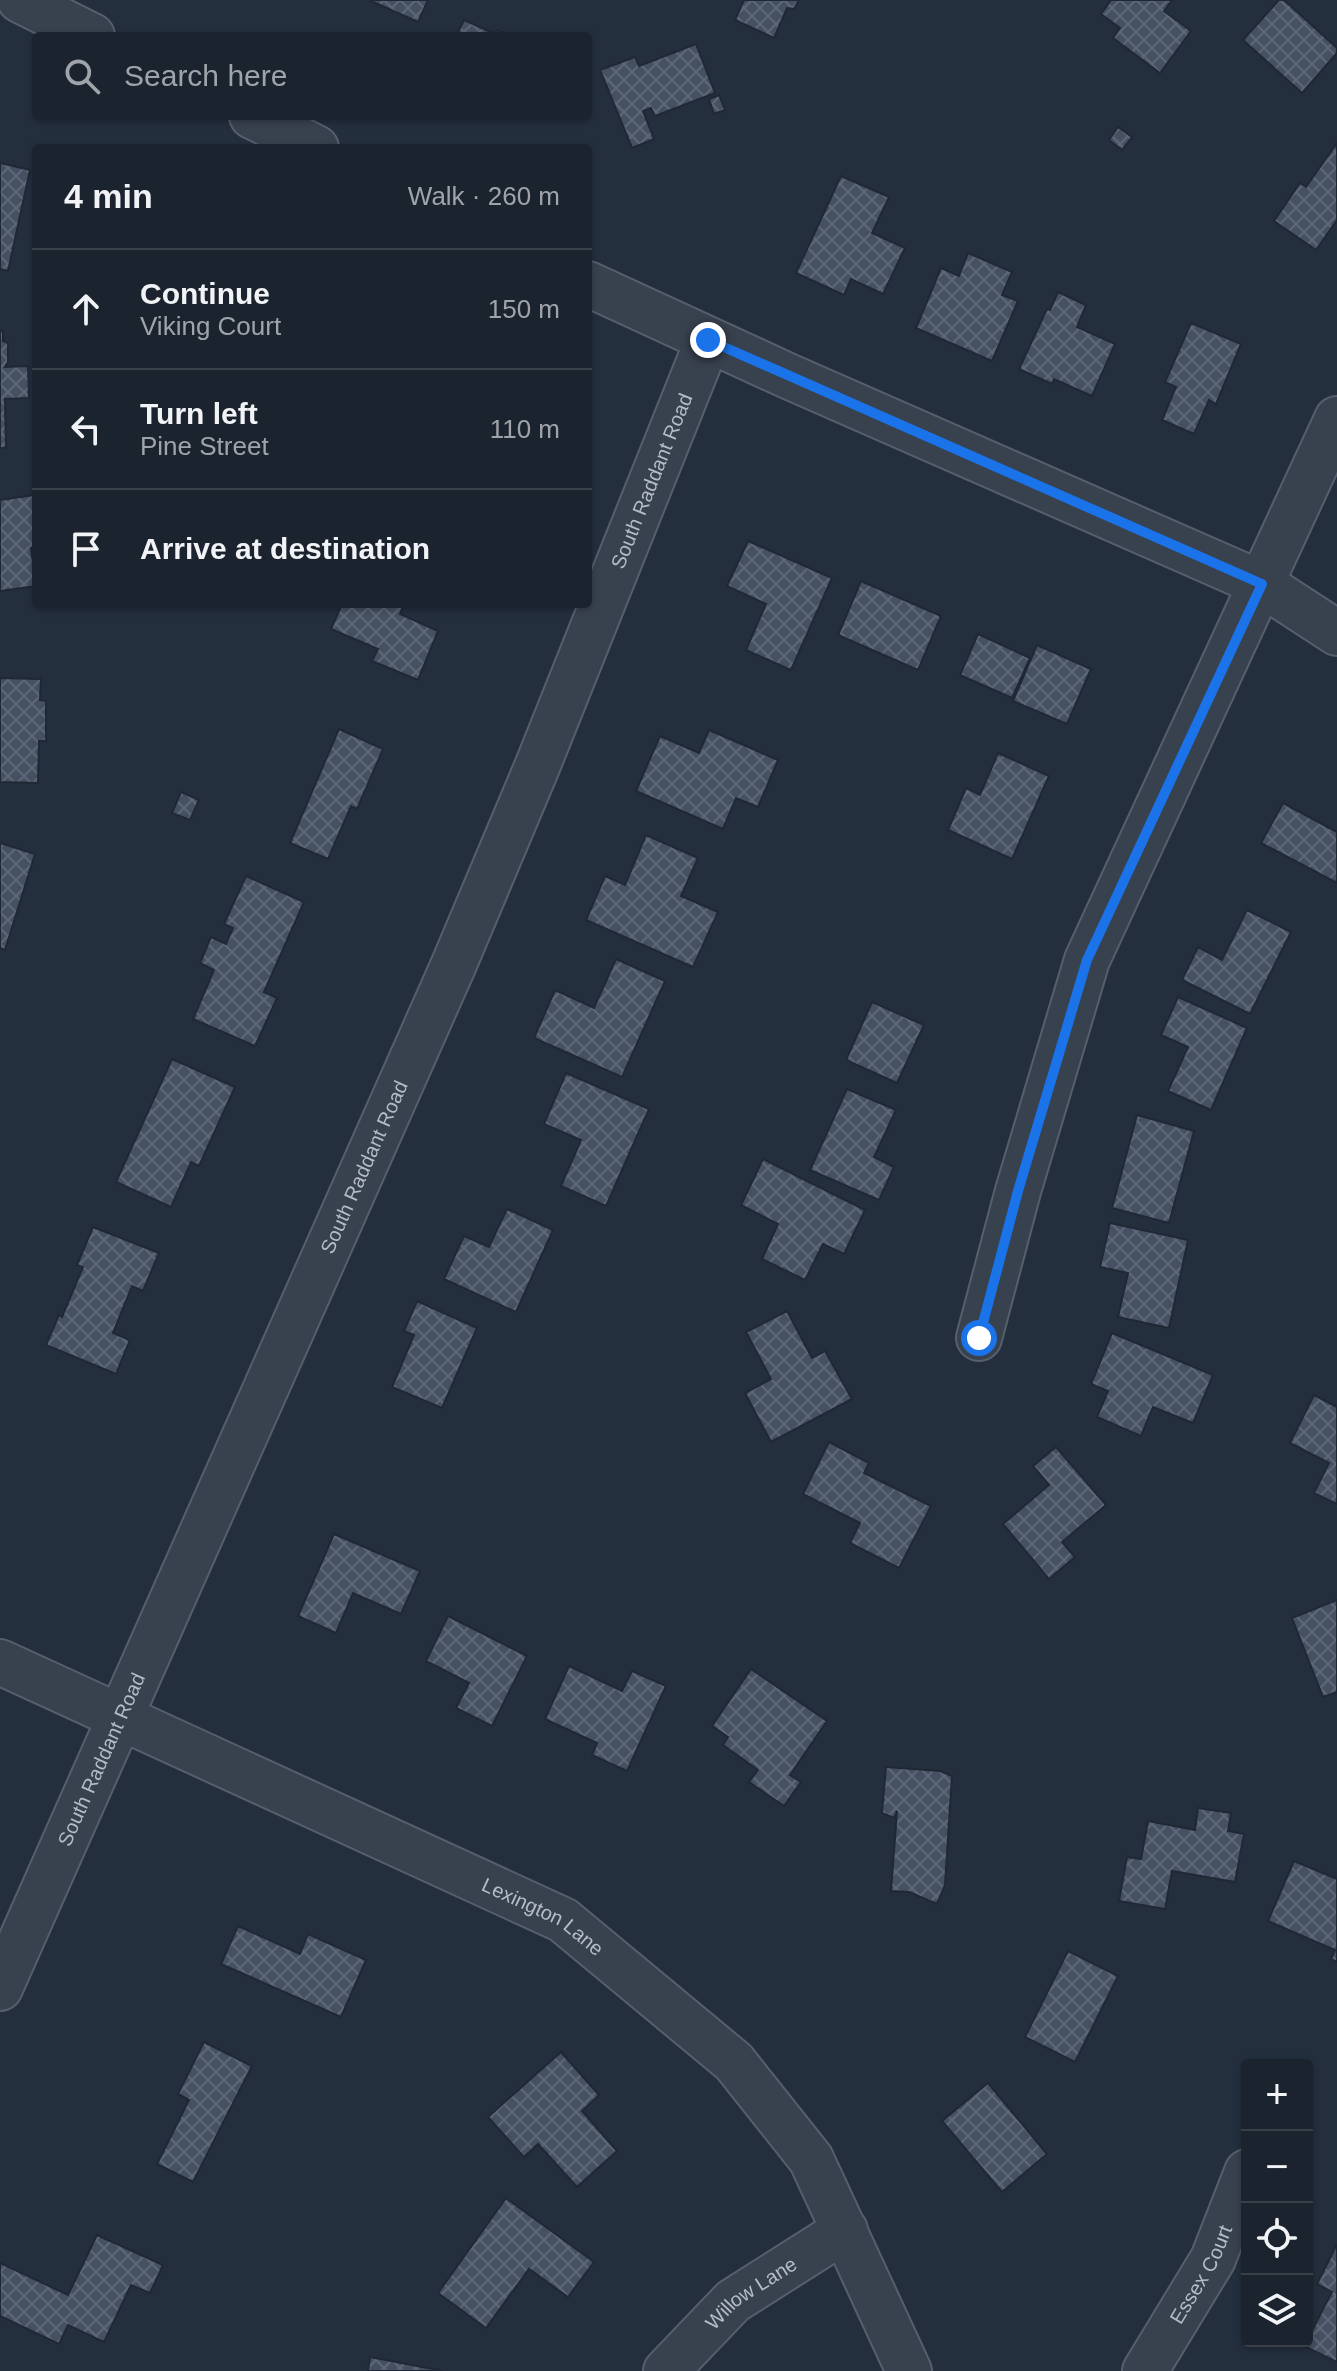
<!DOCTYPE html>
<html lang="en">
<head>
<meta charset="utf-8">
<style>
  :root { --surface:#1b232e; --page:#242b36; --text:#f1f3f6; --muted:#a0a4aa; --line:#39404a }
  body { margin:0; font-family:Helvetica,sans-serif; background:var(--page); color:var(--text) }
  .controls { position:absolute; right:24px; bottom:24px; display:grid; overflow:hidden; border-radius:8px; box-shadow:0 2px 6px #0004 }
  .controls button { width:72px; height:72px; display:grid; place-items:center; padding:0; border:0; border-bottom:2px solid var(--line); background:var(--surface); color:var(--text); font:40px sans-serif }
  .stop { position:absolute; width:24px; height:24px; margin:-18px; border:6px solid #1a73e8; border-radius:50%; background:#fff }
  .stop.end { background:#1a73e8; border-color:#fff; box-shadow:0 2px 8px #0008 }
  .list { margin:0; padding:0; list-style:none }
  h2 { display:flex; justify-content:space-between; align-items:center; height:104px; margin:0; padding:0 32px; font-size:34px }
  h2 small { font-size:26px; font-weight:400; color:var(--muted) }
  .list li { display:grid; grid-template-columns:52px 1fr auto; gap:24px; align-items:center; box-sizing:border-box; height:120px; padding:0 32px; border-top:2px solid var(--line) }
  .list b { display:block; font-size:30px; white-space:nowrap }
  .list p { margin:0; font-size:26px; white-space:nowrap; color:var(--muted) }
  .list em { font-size:26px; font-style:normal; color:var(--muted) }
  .icon { flex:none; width:44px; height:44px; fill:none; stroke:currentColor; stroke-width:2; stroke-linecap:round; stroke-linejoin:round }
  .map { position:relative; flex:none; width:1337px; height:2371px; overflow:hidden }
  .search { position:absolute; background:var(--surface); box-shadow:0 2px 6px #0004; left:32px; top:32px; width:560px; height:88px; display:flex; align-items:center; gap:20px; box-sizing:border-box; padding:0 28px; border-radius:8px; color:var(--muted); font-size:30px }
  .panel { position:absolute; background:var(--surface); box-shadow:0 2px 6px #0004; left:32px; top:144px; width:560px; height:464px; border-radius:8px }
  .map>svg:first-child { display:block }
</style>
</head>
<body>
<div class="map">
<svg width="1337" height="2371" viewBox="0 0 1337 2371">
  <defs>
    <pattern id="building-cross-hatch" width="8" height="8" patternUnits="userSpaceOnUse" patternTransform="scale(2)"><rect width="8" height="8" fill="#455162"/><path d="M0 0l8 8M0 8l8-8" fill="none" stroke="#5d6877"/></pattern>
  </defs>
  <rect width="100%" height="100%" fill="#242f3e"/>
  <g fill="url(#building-cross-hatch)" stroke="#1f2835" stroke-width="2">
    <polygon points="369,0 428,0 418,22"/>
    <polygon points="744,0 799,0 794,9 787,8 774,38 735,20"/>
    <polygon points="1111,0 1172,0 1164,11 1191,31 1160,73 1113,38 1120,28 1101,14"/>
    <polygon points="1279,0 1284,0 1337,48 1337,53 1302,93 1243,40"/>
    <polygon points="464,20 495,34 497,30 510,36 456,36"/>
    <polygon points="696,44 715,93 655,116 651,108 643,111 654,139 632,148 600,70 635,57 639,66"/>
    <polygon points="719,95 725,110 714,114 709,99"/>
    <polygon points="1118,127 1132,137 1122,150 1109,140"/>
    <polygon points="1337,143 1337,220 1316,250 1274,221 1300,183 1306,187"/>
    <polygon points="0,163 30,170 8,271 0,269"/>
    <polygon points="841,176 889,197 872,233 905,248 883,294 851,279 844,295 796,273"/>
    <polygon points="968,253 1012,272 1002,295 1018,301 992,361 916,328 941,268 959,276"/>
    <polygon points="1058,292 1086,305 1077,327 1115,344 1092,396 1054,379 1052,384 1019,369 1047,309 1050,310"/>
    <polygon points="1191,323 1241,344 1216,404 1209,400 1194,434 1162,420 1176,387 1165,382"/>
    <polygon points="0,331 3,331 3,341 8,343 8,362 5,367 28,366 29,398 5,399 6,448 0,448"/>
    <polygon points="34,495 36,548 31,548 36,586 0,591 0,500"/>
    <polygon points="748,541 832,578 791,670 746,650 766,604 727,586"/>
    <polygon points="861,581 941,616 918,670 838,635"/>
    <polygon points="342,604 404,604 400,614 438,631 418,680 372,661 378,649 331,629"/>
    <polygon points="978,634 1030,658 1012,698 960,675"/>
    <polygon points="1037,645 1091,669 1067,724 1013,701"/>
    <polygon points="0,678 41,679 40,700 46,701 46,741 39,741 38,783 0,782"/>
    <polygon points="339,729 383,749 357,809 351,806 328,859 290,843"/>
    <polygon points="709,730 778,760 758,807 736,798 723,829 636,791 660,736 699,753"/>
    <polygon points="998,753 1049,776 1012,859 948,830 966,788 980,795"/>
    <polygon points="181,792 199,800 190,820 172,813"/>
    <polygon points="1283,803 1337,832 1337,883 1261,843"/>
    <polygon points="646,835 698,858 681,896 718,912 693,967 586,920 605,876 625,885"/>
    <polygon points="0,843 35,854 5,950 0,948"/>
    <polygon points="246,876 304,902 264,992 277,998 255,1046 193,1019 214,970 200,963 211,937 226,944 233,928 224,924"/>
    <polygon points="1247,910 1291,932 1250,1014 1182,980 1198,947 1222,960"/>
    <polygon points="616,959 665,981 622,1077 534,1038 555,990 594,1008"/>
    <polygon points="1178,997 1247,1028 1211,1110 1168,1091 1188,1047 1161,1035"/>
    <polygon points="872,1002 924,1025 897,1083 846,1060"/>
    <polygon points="172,1059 235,1087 199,1166 191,1162 171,1207 116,1182"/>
    <polygon points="566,1073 649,1109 606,1206 561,1186 581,1140 544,1124"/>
    <polygon points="847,1089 896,1110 874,1157 894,1167 879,1200 810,1170"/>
    <polygon points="1137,1115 1194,1131 1169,1223 1112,1208"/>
    <polygon points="763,1159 865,1210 844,1254 823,1244 805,1280 762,1259 778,1224 741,1205"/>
    <polygon points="507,1209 553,1230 516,1312 444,1279 464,1236 489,1247"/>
    <polygon points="1110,1223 1188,1240 1169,1328 1118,1317 1128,1273 1100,1267"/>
    <polygon points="93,1227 159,1253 143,1291 132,1286 113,1333 130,1340 116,1374 46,1345 59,1315 62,1317 83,1267 77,1265"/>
    <polygon points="417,1301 477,1328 442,1408 392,1387 414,1335 404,1331"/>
    <polygon points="787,1311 812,1358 825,1351 852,1399 771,1442 745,1393 771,1379 746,1332"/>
    <polygon points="1112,1333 1213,1375 1193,1423 1153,1407 1141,1436 1097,1417 1108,1391 1091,1384"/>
    <polygon points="1314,1395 1337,1407 1337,1504 1314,1493 1329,1463 1290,1443"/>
    <polygon points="829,1442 869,1463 864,1473 931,1506 899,1568 850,1543 860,1523 803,1494"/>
    <polygon points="1056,1447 1106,1505 1062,1542 1075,1557 1049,1579 1003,1524 1049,1485 1033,1466"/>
    <polygon points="334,1534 420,1571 401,1614 353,1593 336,1633 298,1616"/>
    <polygon points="1337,1600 1337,1692 1323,1697 1292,1618"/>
    <polygon points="448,1616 527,1656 492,1726 456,1708 469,1683 426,1661"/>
    <polygon points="569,1666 622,1691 632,1671 666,1686 627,1771 592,1755 597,1743 545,1719"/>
    <polygon points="751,1669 827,1721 790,1775 801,1782 784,1806 749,1782 758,1770 723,1745 728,1737 712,1726"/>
    <polygon points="886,1767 940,1771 952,1776 945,1885 937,1904 909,1892 891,1891 897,1811 894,1818 882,1813"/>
    <polygon points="1198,1808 1231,1813 1228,1831 1244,1834 1235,1882 1172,1871 1165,1909 1119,1901 1127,1857 1141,1859 1148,1821 1195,1830"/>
    <polygon points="1294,1861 1337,1879 1337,1962 1331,1959 1335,1950 1268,1921"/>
    <polygon points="238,1926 300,1954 308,1934 366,1960 341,2017 221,1964"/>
    <polygon points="1068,1951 1118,1976 1075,2062 1025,2037"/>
    <polygon points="204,2042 252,2066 193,2182 157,2164 189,2100 178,2094"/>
    <polygon points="561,2052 599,2095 582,2111 617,2151 577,2187 538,2144 524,2157 488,2117"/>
    <polygon points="988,2083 1047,2154 1002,2192 942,2121"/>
    <polygon points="506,2198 594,2262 568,2297 529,2269 486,2328 438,2293"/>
    <polygon points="97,2235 163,2265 150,2293 131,2285 104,2342 68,2325 59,2344 0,2316 0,2263 68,2295"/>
    <polygon points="1337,2244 1337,2362 1304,2346 1332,2292 1317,2284"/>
    <polygon points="370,2357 443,2371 368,2371"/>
  </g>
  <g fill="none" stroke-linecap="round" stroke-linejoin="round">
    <defs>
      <g id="minor">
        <polyline points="20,0 92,36"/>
        <polyline points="252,116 316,148"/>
        <polyline points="588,284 788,376 1262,584 1337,633"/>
        <polyline points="979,1338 1018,1191 1087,960 1337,419"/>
        <path id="s1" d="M0 1662 563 1920 734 2062 811 2159 909 2371"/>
        <path id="s2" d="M0 1988 454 964 537 767 708 340"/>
        <path id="s3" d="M666 2371 733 2301 845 2230"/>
        <path id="s4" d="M1145 2371 1213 2259 1247 2172"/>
      </g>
    </defs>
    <use href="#minor" stroke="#565f6c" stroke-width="48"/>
    <use href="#minor" stroke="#38414e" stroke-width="44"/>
  </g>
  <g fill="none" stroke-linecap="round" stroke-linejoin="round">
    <polyline stroke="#1a73e8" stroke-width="10" points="708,340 1262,584 1087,960 1018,1191 979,1338"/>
  </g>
  <g text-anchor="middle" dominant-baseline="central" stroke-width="7" stroke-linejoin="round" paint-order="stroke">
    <g font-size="20" fill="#b4bcc9" stroke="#1d2633">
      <text stroke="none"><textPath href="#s2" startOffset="1642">South Raddant Road</textPath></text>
      <text stroke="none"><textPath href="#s2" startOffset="898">South Raddant Road</textPath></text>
      <text stroke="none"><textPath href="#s2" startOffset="250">South Raddant Road</textPath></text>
      <text stroke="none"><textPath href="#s1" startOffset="600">Lexington Lane</textPath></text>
      <text stroke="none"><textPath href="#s4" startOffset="112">Essex Court</textPath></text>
      <text stroke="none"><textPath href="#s3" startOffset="116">Willow Lane</textPath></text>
    </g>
  </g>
</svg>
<div class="controls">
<button>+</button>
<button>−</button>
<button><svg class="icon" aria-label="locate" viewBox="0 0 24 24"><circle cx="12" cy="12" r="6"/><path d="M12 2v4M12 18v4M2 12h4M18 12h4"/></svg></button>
<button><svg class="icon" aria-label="layers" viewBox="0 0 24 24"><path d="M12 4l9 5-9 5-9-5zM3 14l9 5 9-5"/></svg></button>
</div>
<div class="stop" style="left:979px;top:1338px"></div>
<div class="stop end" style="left:708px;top:340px"></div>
<div class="search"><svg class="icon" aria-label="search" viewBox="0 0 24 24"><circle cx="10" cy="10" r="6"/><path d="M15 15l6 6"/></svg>Search here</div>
<section class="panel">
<h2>4 min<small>Walk · 260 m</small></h2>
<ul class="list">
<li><svg class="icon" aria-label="ahead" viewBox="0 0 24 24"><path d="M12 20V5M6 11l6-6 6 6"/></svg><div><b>Continue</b><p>Viking Court</p></div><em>150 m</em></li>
<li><svg class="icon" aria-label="left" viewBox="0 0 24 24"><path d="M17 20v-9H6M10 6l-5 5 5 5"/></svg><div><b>Turn left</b><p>Pine Street</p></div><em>110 m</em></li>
<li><svg class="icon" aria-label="arrive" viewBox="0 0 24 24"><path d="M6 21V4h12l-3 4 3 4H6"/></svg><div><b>Arrive at destination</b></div></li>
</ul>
</section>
</div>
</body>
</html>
